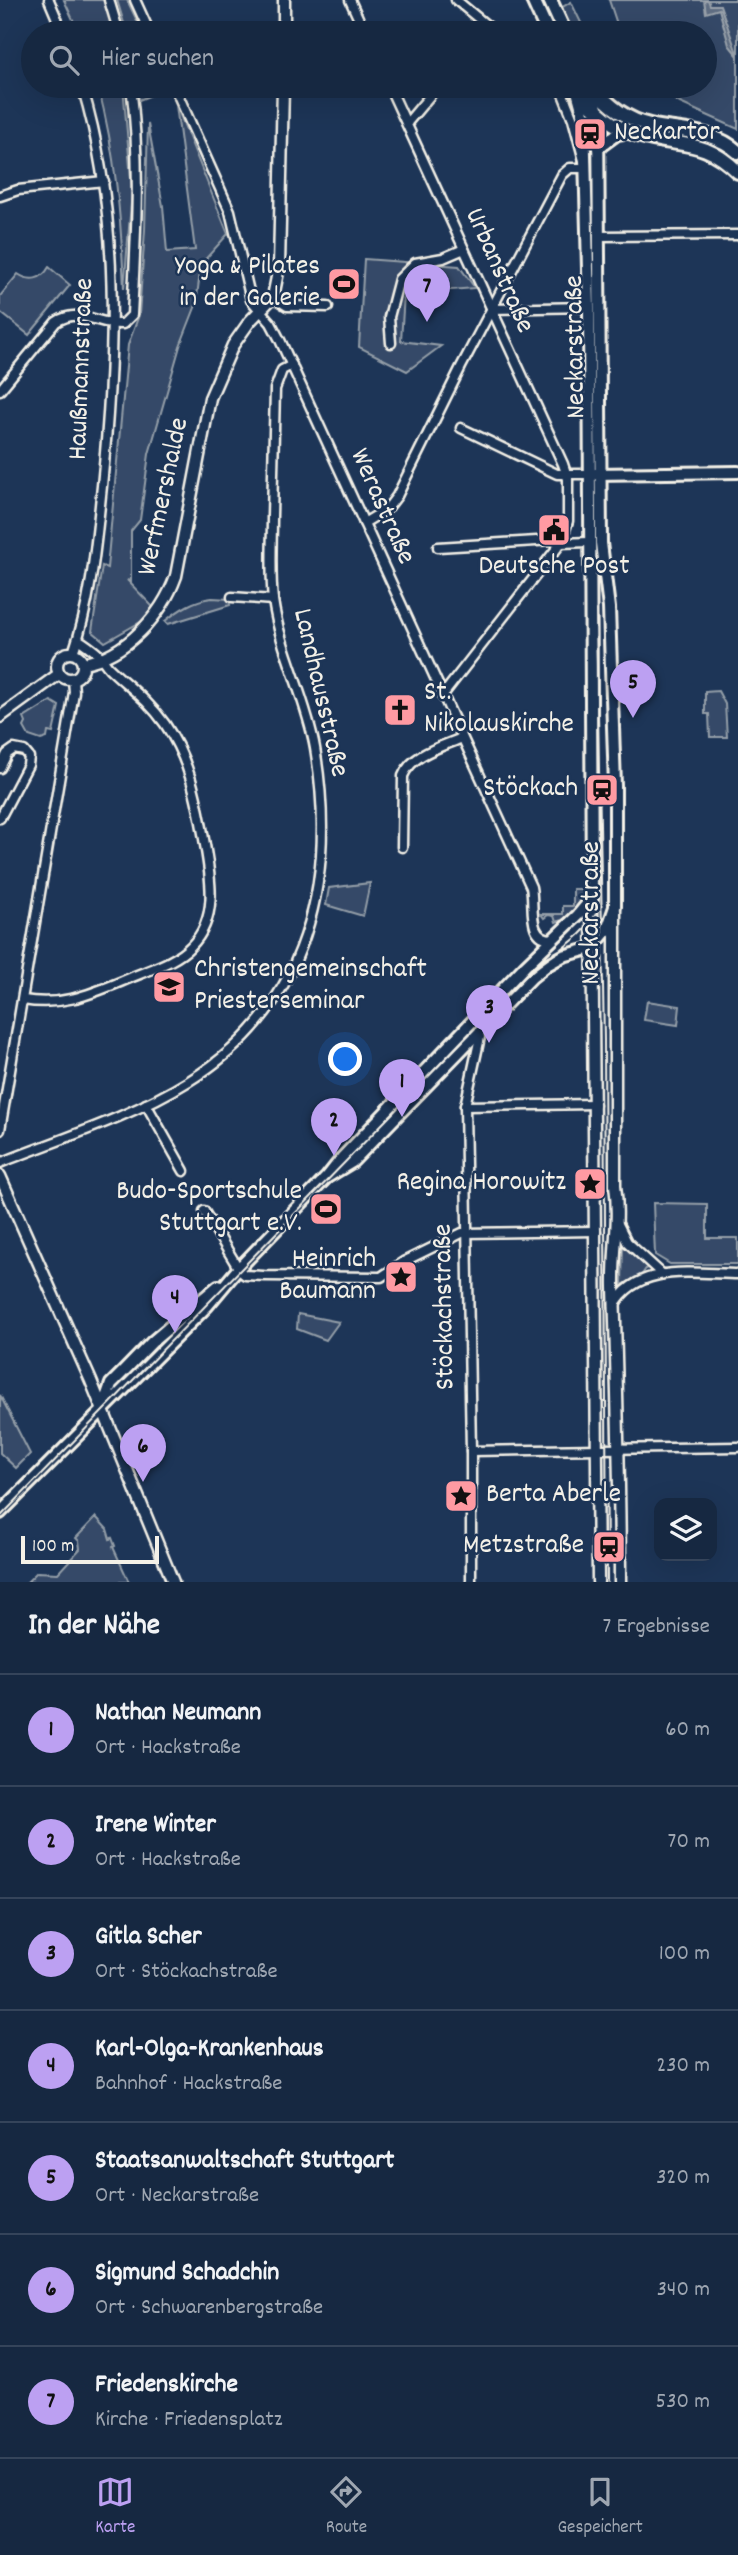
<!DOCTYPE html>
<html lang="de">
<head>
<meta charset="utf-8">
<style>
  :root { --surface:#162841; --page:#1f3048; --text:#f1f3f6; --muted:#9ea6b1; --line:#35445a; --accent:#bca0f2 }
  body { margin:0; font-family:Dekko,sans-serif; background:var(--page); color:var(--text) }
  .controls { position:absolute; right:21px; bottom:21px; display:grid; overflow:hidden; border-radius:14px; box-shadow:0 7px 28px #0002 }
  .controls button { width:63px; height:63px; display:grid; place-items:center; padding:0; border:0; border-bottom:2px solid var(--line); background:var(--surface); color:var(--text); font:35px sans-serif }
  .scale { position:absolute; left:21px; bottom:18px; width:138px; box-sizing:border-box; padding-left:7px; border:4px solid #f4f1e8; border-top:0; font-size:19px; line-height:24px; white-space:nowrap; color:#f4f1e8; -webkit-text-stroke:5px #1d3557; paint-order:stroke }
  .you { position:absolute; left:346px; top:1060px; width:24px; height:24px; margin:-18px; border:5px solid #fff; border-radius:50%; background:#1a73e8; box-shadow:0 0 0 10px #1a73e833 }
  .badge { display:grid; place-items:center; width:46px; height:46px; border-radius:50%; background:var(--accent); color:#111; font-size:23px; font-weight:700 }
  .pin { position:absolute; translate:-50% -58px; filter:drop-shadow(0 2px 4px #0008) }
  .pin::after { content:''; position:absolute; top:37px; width:24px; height:21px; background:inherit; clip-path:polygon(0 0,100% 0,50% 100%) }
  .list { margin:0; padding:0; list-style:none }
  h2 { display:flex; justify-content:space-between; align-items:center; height:91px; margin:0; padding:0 28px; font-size:30px }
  h2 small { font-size:23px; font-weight:400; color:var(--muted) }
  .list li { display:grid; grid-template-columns:46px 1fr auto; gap:21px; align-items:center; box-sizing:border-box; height:112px; padding:0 28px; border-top:2px solid var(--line) }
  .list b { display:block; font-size:26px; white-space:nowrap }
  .list p { margin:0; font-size:23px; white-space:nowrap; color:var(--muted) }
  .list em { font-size:23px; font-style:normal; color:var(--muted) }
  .icon { flex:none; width:38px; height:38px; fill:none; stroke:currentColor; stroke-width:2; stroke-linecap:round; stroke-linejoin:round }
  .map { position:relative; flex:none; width:738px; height:1582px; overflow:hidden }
  .search { position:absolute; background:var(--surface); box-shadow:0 7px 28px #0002; left:21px; right:21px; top:21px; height:77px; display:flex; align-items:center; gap:18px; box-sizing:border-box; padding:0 24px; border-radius:38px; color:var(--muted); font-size:26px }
  .sheet { height:875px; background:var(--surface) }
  nav { display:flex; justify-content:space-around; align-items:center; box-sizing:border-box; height:98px; border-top:2px solid var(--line); background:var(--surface); font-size:19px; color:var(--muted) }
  nav a { display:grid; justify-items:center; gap:4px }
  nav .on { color:var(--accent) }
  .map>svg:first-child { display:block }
</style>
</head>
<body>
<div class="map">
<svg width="738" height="1582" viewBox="0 0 738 1582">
  <rect width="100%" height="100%" fill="#1d3557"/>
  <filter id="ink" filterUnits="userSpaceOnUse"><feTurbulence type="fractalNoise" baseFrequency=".0143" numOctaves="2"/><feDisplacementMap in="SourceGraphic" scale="14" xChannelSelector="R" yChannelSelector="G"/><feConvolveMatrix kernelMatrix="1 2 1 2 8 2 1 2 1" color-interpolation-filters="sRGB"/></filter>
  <g filter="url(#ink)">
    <g fill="#354a67" stroke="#949ea8" stroke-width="2">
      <polygon points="64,0 104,0 115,33 79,33"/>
      <polygon points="117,0 127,0 143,33 127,33"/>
      <polygon points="609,0 738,0 738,129 680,103 653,86 705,86 705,33 620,33"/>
      <polygon points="571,2 586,33 572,33 561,8"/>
      <path d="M98 86H123L132 191 124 289C121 218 116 155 98 86Z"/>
      <polygon points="137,86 168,86 169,88 139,100"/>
      <polygon points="176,105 228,234 201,264 196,305 180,346 149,454 140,520 131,531 131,582 127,580 153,607 142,621 105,642 92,631 102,566 107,568 128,345 139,315 145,230 148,124 163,206 167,252 195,250"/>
      <polygon points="364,259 459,266 475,288 404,294 401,341 441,346 407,371 359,347"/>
      <path d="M49 267 70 285 29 335 0 312V296L18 274C30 282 42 280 49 267Z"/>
      <path d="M212 598 229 599 230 605 168 624 165 621C180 609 194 600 212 598Z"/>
      <polygon points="718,691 725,704 727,737 710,737 709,714 705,714 705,692"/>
      <polygon points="51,701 59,706 53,733 48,732 47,738 41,740 29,736 24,727 26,723 24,718"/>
      <polygon points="370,883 363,916 326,905 329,888"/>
      <path d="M573 889H583C581 906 573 917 556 922L554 916 548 915 544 918 541 914H563V906H573Z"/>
      <polygon points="647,1001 680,1006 678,1025 644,1020"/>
      <polygon points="653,1203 707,1204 707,1238 738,1238 738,1264 670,1264 655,1255"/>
      <polygon points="623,1243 647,1267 641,1276 622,1285"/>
      <polygon points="298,1314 339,1322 326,1340 297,1329"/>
      <polygon points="0,1395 30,1454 16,1468 0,1453"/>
      <polygon points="96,1517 107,1529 110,1539 112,1538 115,1546 113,1547 129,1582 27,1582 37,1572 58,1573 80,1549 79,1541 76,1538"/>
    </g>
    <polygon fill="#5e6d82" stroke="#9aa2ab" stroke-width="2" points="704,0 708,0 710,5 720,5 738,56 729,45 719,9 706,13"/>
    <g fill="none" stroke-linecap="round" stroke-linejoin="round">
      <defs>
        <g id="minor">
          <polyline points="49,0 63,33"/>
          <polyline points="109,0 119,33"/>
          <polyline points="135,0 150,33"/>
          <polyline points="350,0 365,33"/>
          <polyline points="456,0 496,33"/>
          <path d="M174 86 230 211 251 300 271 323 280 340 531 887C535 906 526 939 553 939"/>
          <polyline points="389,86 563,464 568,479 568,521 561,543 442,696"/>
          <polyline points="407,123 438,86"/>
          <polyline points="0,196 18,190 104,181"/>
          <polyline points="599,236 738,235"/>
          <polyline points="273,297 287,306 328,307"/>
          <polyline points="491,309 589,307"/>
          <polyline points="391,343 389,317 399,279 415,263 443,258 464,249"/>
          <path d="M0 390 56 322C81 306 98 326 123 324L132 315C136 237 141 163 131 86"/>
          <polyline points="461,428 557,474 589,474"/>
          <polyline points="364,523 387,509 397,496 461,367 562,175 570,168 586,168 573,119 561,89"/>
          <polyline points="438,547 553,540 561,543 589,542"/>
          <polyline points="232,597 273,600"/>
          <path d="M73 653C92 599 96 542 102 486 115 353 121 215 82 86"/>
          <polyline points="0,768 7,754 14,749 24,751 29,757 28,765 0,818"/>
          <path d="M402 847 403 776C412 754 441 747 462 738"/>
          <path d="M23 1000C64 1007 93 993 130 978 151 969 176 962 191 946 220 917 210 875 204 839 197 798 189 759 165 724 148 700 129 687 109 668 105 664 103 659 99 655 93 649 85 644 78 639"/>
          <polyline points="146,1104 184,1171"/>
          <polyline points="465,1106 595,1104"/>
          <polyline points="0,1130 74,692 73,679"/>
          <path d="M0 1163C63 1138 131 1117 189 1081 309 1007 337 879 315 748 306 697 280 651 273 600 270 573 272 544 272 516 273 474 274 431 275 389L282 370 292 365"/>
          <polyline points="204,1211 240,1271 245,1275 264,1276 381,1277 405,1261 462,1233 596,1231"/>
          <polyline points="618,1224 627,1242 662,1274"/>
          <path d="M614 1306C637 1262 697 1274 738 1274"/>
          <polyline points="471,1451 738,1447"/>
          <polyline points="471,1582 471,1451 465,1106 480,1037 478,1032"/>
        </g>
        <g id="tertiary">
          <polyline points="284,33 284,0"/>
          <circle cx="70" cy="666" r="13"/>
          <path d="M83 663C126 656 162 615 176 576L210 398 233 345 250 321 273 297 279 267 283 86"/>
          <polyline points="0,717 59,674"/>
          <polyline points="592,898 598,1582"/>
          <path d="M615 911V1185C620 1219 613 1252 614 1287 617 1385 620 1484 620 1582"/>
          <polyline points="0,1176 91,1381 173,1582"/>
        </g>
        <g id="secondary">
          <polyline points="598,148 617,134 629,132"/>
          <polyline points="595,474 738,472"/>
          <polyline points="329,1176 352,1162 532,977 547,965 563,956 592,948 607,930 615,907 615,786 609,608 601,543 598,112 591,86"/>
          <polyline points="102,1409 111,1384 123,1372 153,1341 218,1286"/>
          <polyline points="0,1513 207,1306 238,1269 327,1177 342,1158 525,966 578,915 592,898 589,307 584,117 577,91"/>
        </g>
        <g id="primary">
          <polyline points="533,0 548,33"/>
          <polyline points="550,0 565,33"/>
          <path d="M575 86C591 108 611 127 638 135 680 148 703 137 738 172"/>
          <path d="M592 86C607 104 626 120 650 125 681 132 712 129 738 152"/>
        </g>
      </defs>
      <use href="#minor" stroke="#f4f1e8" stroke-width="13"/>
      <use href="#tertiary" stroke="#f4f1e8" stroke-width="15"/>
      <use href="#secondary" stroke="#f4f1e8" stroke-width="16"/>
      <use href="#primary" stroke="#f4f1e8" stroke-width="18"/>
      <use href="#minor" stroke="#1d3557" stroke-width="8"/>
      <use href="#tertiary" stroke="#1d3557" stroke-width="10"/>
      <use href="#secondary" stroke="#1d3557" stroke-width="10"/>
      <use href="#primary" stroke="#1d3557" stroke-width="12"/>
      <g stroke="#f4f1e8" stroke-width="2">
        <polyline points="596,610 604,1040 607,1582"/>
        <path d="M0 1517 526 976C552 952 585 941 600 906"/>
      </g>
    </g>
  </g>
  <defs>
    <symbol id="station-square" viewBox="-11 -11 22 22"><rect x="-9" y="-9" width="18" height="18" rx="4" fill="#ff9aa2" stroke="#1d3557"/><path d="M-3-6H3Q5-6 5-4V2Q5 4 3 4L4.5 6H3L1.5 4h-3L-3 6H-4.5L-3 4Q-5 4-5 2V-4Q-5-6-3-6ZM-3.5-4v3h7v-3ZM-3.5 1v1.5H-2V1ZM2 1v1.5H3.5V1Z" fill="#111"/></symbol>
    <symbol id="stadium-square" viewBox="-11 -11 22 22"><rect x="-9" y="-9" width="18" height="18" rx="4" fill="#ff9aa2" stroke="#1d3557"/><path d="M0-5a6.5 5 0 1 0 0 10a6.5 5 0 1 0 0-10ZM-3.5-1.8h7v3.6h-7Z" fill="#111"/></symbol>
    <symbol id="civic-square" viewBox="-11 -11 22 22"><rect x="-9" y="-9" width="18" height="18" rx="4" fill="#ff9aa2" stroke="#1d3557"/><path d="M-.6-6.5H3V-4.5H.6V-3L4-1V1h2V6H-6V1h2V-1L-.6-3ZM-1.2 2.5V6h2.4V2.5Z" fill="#111"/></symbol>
    <symbol id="church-square" viewBox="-11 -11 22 22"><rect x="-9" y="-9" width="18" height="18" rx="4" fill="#ff9aa2" stroke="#1d3557"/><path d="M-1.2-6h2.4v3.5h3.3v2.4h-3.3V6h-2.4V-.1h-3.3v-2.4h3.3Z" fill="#111"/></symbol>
    <symbol id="university-square" viewBox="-11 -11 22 22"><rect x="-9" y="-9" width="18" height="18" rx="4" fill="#ff9aa2" stroke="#1d3557"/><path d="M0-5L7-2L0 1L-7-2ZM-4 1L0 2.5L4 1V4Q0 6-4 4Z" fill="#111"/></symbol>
    <symbol id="sight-square" viewBox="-11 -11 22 22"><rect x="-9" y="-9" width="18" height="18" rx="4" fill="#ff9aa2" stroke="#1d3557"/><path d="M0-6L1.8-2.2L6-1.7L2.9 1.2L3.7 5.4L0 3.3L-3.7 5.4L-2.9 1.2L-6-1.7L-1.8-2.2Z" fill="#111"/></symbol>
  </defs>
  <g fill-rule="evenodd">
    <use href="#station-square" x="571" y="115" width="38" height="38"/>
    <use href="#stadium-square" x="325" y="265" width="38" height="38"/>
    <use href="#civic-square" x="535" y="511" width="38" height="38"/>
    <use href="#church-square" x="381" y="691" width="38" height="38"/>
    <use href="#station-square" x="583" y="771" width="38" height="38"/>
    <use href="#university-square" x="150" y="968" width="38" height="38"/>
    <use href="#sight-square" x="571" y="1165" width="38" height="38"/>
    <use href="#stadium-square" x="307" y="1190" width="38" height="38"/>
    <use href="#sight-square" x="382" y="1258" width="38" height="38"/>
    <use href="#sight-square" x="442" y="1477" width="38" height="38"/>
    <use href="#station-square" x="590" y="1528" width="38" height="38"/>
  </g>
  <g text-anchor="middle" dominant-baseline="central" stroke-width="5" stroke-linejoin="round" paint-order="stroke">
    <g font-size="28" fill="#f4f1e8" stroke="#1d3557" text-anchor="end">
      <text x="614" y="134" text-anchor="start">Neckartor</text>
      <text x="320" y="268">Yoga &amp; Pilates<tspan x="320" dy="32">in der Galerie</tspan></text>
      <text x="554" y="568" text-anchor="middle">Deutsche Post</text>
      <text x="424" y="694" text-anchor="start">St.<tspan x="424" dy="32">Nikolauskirche</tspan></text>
      <text x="578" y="790">Stöckach</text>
      <text x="194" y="971" text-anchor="start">Christengemeinschaft<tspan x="194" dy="32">Priesterseminar</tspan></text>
      <text x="566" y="1184">Regina Horowitz</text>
      <text x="302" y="1193">Budo-Sportschule<tspan x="302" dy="32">Stuttgart e.V.</tspan></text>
      <text x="376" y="1261">Heinrich<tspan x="376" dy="32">Baumann</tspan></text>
      <text x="486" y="1496" text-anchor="start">Berta Aberle</text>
      <text x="584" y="1547">Metzstraße</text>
    </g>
    <g font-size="28" fill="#f4f1e8" stroke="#1d3557">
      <text transform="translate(498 271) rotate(66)">Urbanstraße</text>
      <text transform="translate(577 347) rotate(-91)">Neckarstraße</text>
      <text transform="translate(83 369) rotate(-88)">Haußmannstraße</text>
      <text transform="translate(165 497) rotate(-78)">Werfmershalde</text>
      <text transform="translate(381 507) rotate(66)">Werastraße</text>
      <text transform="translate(319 693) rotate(77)">Landhausstraße</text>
      <text transform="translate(593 913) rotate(-90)">Neckarstraße</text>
      <text transform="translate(446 1307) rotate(-91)">Stöckachstraße</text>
    </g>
  </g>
</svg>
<div class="controls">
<button><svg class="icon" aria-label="layers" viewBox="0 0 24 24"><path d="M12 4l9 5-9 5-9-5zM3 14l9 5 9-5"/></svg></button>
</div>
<div class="scale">100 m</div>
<div class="you"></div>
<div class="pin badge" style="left:402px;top:1117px">1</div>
<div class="pin badge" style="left:334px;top:1156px">2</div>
<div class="pin badge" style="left:489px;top:1043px">3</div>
<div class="pin badge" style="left:175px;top:1333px">4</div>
<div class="pin badge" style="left:633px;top:718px">5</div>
<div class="pin badge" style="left:143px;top:1482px">6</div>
<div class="pin badge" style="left:427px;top:322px">7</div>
<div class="search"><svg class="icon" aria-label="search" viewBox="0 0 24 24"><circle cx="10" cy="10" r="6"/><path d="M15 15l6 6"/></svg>Hier suchen</div>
</div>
<section class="sheet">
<h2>In der Nähe<small>7 Ergebnisse</small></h2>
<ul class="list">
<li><span class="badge">1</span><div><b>Nathan Neumann</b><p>Ort · Hackstraße</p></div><em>60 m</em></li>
<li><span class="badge">2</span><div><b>Irene Winter</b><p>Ort · Hackstraße</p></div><em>70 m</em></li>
<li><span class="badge">3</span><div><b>Gitla Scher</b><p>Ort · Stöckachstraße</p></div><em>100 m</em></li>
<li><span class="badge">4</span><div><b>Karl-Olga-Krankenhaus</b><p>Bahnhof · Hackstraße</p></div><em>230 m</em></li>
<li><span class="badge">5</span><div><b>Staatsanwaltschaft Stuttgart</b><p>Ort · Neckarstraße</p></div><em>320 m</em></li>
<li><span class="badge">6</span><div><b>Sigmund Schadchin</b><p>Ort · Schwarenbergstraße</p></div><em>340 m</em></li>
<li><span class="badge">7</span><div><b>Friedenskirche</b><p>Kirche · Friedensplatz</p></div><em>530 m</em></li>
</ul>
</section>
<nav>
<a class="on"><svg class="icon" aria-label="map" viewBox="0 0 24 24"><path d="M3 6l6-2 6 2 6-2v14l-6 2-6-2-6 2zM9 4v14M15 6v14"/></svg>Karte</a>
<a><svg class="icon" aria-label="directions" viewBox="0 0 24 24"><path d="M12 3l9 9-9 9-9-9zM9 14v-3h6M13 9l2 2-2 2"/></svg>Route</a>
<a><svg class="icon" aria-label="saved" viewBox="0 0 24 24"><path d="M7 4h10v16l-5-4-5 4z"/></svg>Gespeichert</a>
</nav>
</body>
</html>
